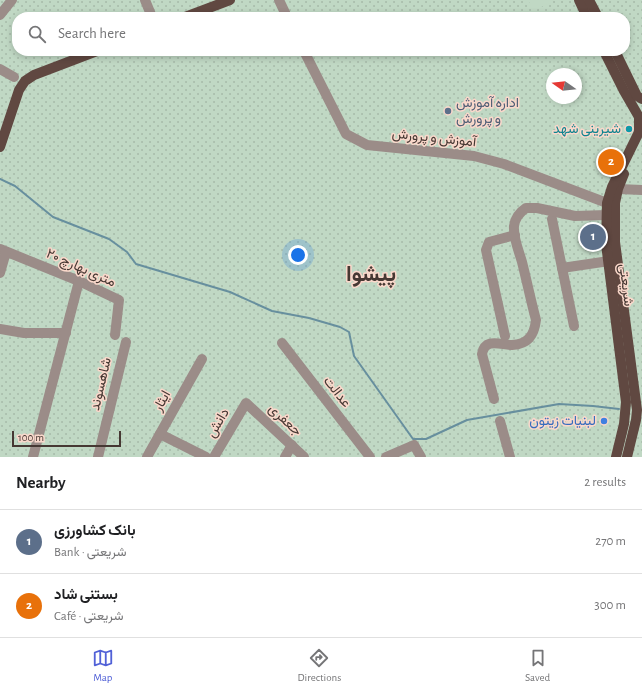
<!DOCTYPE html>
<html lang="en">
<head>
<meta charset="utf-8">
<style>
  :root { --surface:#fff; --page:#f2f2f2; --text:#202124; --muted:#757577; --line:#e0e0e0; --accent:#5161d7 }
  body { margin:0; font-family:"Alegreya Sans",Vazirmatn,sans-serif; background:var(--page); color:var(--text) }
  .compass { position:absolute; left:546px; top:68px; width:36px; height:36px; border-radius:50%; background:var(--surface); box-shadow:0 2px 6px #0003; rotate:284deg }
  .scale { position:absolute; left:12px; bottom:10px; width:109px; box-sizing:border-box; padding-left:4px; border:2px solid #463833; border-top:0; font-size:11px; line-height:14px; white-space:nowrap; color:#463833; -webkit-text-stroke:3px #fad8cb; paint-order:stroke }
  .you { position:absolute; left:298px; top:255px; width:14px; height:14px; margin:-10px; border:3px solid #fff; border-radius:50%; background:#1a73e8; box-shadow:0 0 0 6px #1a73e833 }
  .badge { display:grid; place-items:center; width:26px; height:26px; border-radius:50%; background:var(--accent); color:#fff; font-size:13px; font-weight:700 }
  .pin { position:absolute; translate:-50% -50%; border:2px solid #fff; box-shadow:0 1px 4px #0006 }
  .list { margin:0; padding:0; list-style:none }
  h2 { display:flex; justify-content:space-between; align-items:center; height:52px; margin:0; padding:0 16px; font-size:17px }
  h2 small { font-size:13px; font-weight:400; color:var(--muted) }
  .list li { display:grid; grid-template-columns:26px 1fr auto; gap:12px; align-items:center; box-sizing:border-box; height:64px; padding:0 16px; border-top:1px solid var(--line) }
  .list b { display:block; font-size:15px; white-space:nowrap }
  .list p { margin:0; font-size:13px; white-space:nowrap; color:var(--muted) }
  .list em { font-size:13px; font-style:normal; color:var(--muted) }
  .icon { flex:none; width:22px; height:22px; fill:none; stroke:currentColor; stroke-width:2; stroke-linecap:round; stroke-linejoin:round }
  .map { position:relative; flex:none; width:642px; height:457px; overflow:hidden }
  .search { position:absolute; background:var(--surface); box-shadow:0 2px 6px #0003; left:12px; right:12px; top:12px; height:44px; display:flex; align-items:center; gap:10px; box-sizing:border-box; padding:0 14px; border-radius:16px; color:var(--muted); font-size:15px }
  .sheet { height:180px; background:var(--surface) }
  nav { display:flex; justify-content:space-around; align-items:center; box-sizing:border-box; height:56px; border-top:1px solid var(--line); background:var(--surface); font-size:11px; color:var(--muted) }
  nav a { display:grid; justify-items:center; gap:2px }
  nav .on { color:var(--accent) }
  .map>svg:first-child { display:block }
</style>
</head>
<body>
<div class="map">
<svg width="642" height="457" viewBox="0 0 642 457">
  <defs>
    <pattern id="green-dots" width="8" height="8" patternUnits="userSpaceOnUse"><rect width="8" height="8" fill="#c0d8c4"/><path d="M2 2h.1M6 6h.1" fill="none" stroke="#a6baa9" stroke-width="1.8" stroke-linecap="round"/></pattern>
  </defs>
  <rect width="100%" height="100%" fill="#fad8cb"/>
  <path fill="url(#green-dots)" fill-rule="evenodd" d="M0 0H642V457H0ZM17 17H625V51H17ZM552 74H576V98H552Z"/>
  <polygon fill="#c0d8c4" points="528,0 554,0 534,11"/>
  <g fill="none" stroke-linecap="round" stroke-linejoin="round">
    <polyline stroke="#678f9e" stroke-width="2" points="0,179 15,186 53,217 109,239 127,252 136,264 230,292 272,311 309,318 340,327 349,332 354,356 413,439 426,439 467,420 559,404 593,406 619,409"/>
    <g stroke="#9b8c88" stroke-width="10">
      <polyline points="145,0 152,17"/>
      <polyline points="279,0 287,17"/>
      <polyline points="0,15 12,0"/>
      <polyline points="304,51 346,134 367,145 474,156 504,164 607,203"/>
      <polyline points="0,69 14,77"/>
      <polyline points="618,189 642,190"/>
      <polyline points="552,219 574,326"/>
      <polyline points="0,249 79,281 119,300 115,335"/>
      <polyline points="562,268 609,261"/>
      <polyline points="0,273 6,252"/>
      <polyline points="0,329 24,333 66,333"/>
      <polyline points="505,336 486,250 489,242 515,235"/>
      <polyline points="282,343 370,457"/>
      <path d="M494 399 482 354C485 337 501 345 512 345 528 344 534 336 536 320 531 301 527 282 522 262 519 251 513 238 514 226 515 218 520 212 526 208H537L575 216 607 215"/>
      <polyline points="500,421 510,457"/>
      <polyline points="160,434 206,457"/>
      <polyline points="33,457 79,281"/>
      <polyline points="98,457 126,342"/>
      <polyline points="147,457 202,359"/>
      <polyline points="214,457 246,403 304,457"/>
      <polyline points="285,457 292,445"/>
      <polyline points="386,457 414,445 421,457"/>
    </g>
    <g stroke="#604841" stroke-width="10">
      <polyline points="579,0 587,17"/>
      <polyline points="589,0 598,17"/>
      <polyline points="185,17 230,0"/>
      <polyline points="604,51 624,91 639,117 639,130"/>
      <polyline points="615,51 637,96 642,99"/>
      <polyline points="0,147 19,90 25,81 34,75 97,51"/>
      <polyline points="624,174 618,189 615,203 615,242 637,410 636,420 627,457"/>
      <polyline points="616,457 624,424 626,402 606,244 607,203 612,187 638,134 642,123"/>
    </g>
  </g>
  <circle fill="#5c6f8a" stroke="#fad8cb" stroke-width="1.5" cx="448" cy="111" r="4"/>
  <circle fill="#0f9aa8" stroke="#fad8cb" stroke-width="1.5" cx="629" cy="129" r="4"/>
  <circle fill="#3f7fe0" stroke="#fad8cb" stroke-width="1.5" cx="604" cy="421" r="4"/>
  <g text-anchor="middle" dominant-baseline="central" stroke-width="3" stroke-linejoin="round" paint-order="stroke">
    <g font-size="14" fill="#4e5e75" stroke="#fad8cb" text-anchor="start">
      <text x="456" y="103">اداره آموزش<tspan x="456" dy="16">و پرورش</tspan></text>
    </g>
    <g font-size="14" fill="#0d838f" stroke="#fad8cb" text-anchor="end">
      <text x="621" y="129">شیرینی شهد</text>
    </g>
    <g font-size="14" fill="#463833" stroke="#fad8cb">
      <text transform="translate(434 138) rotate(6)">آموزش و پرورش</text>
      <text transform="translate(81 268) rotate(24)">۲۰ متری بهارچ</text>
      <text transform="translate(626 285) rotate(83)">شریعتی</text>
      <text transform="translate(101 384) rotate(-77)">شاهسوند</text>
      <text transform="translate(337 392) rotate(52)">عدالت</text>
      <text transform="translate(162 401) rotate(-61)">ایثار</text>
      <text transform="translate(285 420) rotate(43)">جعفری</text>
      <text transform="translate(218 423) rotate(-59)">دانش</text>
    </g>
    <g font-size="14" fill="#366cbe" stroke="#fad8cb" text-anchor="end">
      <text x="596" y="421">لبنیات زیتون</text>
    </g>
    <g font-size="22" font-weight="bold" fill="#463833" stroke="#fad8cb">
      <text x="371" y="274">پیشوا</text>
    </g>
  </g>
</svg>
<svg class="compass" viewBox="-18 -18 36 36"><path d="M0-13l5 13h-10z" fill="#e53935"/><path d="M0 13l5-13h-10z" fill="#757577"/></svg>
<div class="scale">100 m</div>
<div class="you"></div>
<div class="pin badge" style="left:593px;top:237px;background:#5c6f8a">1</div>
<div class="pin badge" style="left:611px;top:162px;background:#e8710a">2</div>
<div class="search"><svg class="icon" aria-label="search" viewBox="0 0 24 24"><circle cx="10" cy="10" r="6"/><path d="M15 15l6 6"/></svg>Search here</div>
</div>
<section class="sheet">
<h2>Nearby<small>2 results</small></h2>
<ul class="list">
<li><span class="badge" style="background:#5c6f8a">1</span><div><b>بانک کشاورزی</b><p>Bank · شریعتی</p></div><em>270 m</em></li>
<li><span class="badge" style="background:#e8710a">2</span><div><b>بستنی شاد</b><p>Café · شریعتی</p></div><em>300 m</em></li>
</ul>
</section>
<nav>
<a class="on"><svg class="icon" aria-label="map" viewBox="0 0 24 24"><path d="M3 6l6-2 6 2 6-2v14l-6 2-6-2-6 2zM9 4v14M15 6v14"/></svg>Map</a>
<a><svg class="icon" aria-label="directions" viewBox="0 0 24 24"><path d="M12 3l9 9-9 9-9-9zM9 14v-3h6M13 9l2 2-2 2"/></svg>Directions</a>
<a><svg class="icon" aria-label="saved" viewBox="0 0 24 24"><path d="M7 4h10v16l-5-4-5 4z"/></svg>Saved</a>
</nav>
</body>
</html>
